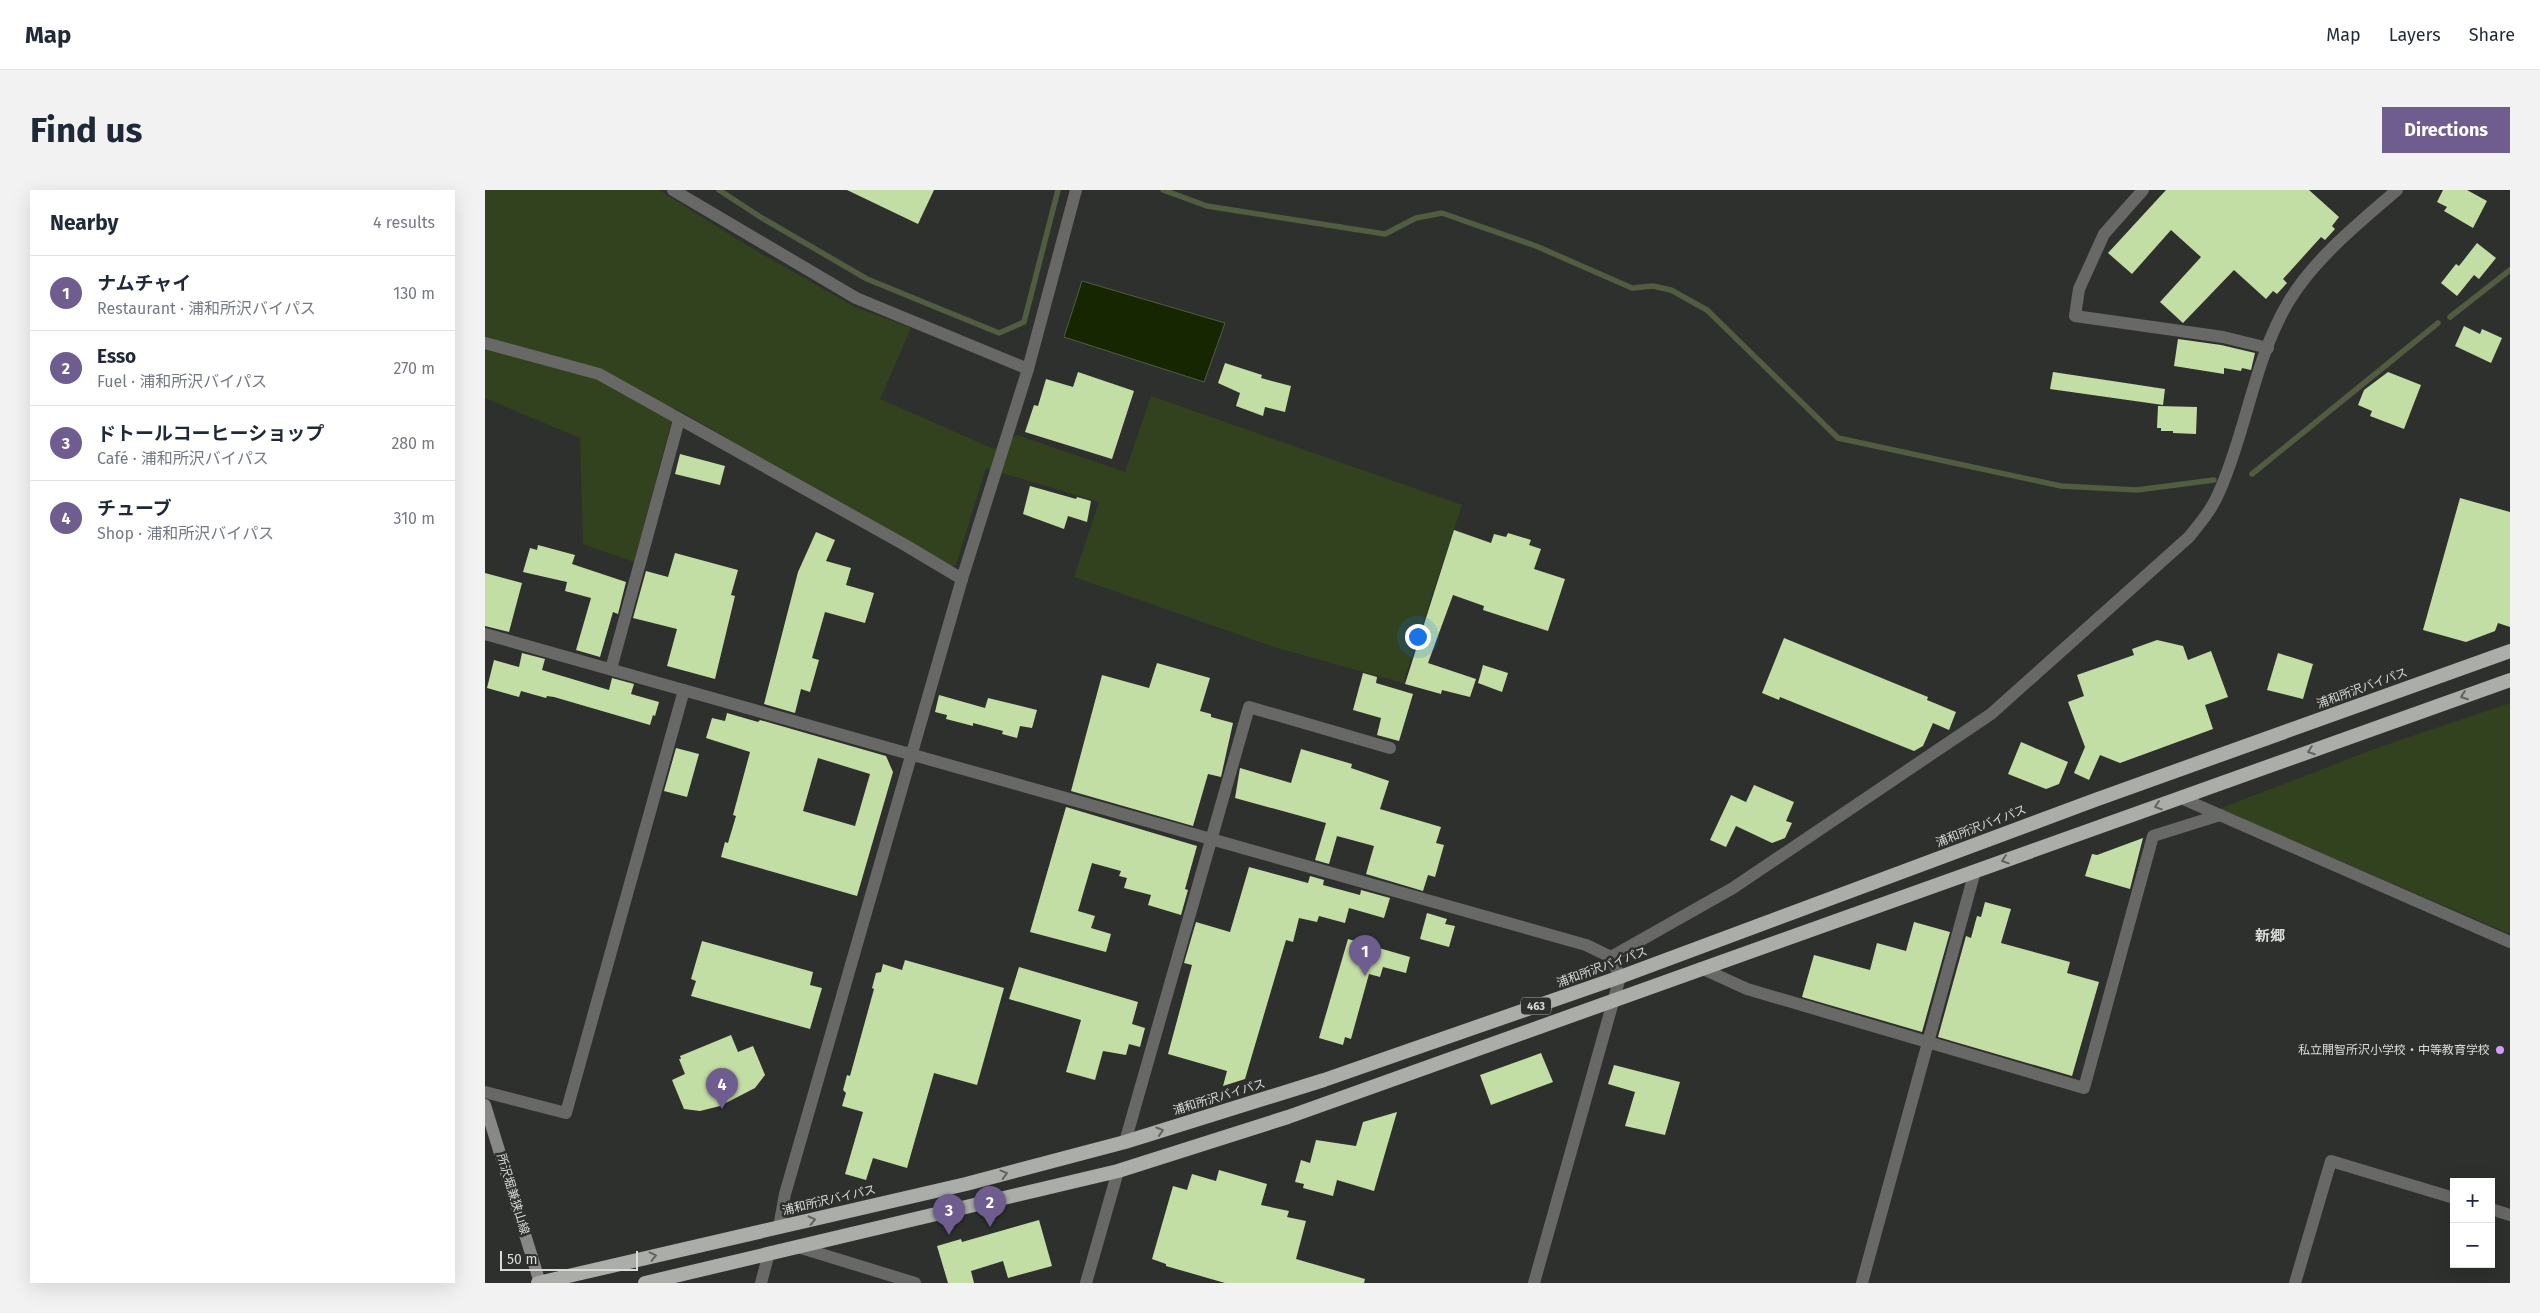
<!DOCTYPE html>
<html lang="en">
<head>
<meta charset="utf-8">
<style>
  :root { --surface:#fff; --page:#f2f2f3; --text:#1f2937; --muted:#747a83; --line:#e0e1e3; --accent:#705d90 }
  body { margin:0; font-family:"Fira Sans","Noto Sans JP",sans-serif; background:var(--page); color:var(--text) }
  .controls { position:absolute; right:15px; bottom:15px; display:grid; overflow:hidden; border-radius:0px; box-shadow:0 5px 20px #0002 }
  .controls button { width:45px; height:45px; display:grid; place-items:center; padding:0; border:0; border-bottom:1px solid var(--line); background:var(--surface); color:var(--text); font:25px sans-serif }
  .scale { position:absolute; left:15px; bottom:12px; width:138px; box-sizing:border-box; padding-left:5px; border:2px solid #dadbd9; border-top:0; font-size:14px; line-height:18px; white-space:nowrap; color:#dadbd9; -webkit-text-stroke:4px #2e302d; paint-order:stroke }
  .you { position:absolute; left:932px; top:446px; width:18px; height:18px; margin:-12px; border:4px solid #fff; border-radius:50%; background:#1a73e8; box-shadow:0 0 0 8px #1a73e833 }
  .badge { display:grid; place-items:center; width:32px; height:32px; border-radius:50%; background:var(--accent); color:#fff; font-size:16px; font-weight:700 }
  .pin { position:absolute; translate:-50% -41px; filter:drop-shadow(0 1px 2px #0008) }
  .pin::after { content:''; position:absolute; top:26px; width:18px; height:15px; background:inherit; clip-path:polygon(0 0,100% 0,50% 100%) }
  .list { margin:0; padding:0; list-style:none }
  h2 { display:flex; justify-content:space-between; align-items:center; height:65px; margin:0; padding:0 20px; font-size:21px }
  h2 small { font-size:16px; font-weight:400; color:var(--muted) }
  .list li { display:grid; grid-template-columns:32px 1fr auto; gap:15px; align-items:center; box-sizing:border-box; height:75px; padding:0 20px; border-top:1px solid var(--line) }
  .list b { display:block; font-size:19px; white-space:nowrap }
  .list p { margin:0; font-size:16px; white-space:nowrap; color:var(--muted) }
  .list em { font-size:16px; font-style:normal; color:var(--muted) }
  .map { position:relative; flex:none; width:2025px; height:1093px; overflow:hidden; border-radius:0px }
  header { display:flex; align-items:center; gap:30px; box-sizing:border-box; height:70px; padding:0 25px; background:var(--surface); border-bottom:1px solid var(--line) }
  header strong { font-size:24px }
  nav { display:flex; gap:28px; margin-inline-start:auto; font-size:18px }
  .intro { display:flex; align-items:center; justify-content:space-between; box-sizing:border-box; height:120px; padding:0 30px }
  h1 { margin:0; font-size:35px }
  .button { padding:12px 22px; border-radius:0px; background:var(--accent); color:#fff; font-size:18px; font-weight:700 }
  main { display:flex; gap:30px; padding:0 30px }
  aside { flex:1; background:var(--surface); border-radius:0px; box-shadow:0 5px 20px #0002 }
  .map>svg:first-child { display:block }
</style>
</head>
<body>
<header>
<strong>Map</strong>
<nav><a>Map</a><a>Layers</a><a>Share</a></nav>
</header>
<div class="intro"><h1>Find us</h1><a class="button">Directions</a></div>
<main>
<aside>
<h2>Nearby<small>4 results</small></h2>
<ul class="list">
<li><span class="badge">1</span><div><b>ナムチャイ</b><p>Restaurant · 浦和所沢バイパス</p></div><em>130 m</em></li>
<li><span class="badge">2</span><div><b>Esso</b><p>Fuel · 浦和所沢バイパス</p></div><em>270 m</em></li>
<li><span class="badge">3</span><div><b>ドトールコーヒーショップ</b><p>Café · 浦和所沢バイパス</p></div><em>280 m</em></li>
<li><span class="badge">4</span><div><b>チューブ</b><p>Shop · 浦和所沢バイパス</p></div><em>310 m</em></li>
</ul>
</aside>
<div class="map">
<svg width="2025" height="1093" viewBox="0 0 2025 1093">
  <rect width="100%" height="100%" fill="#2e302d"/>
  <g fill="#32421e">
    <polygon points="0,0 174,0 263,56 368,116 426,138 395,209 509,259 532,245 640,282 666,206 977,315 918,493 789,457 589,387 614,312 501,278 471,375 462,377 190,218 149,372 98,354 95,248 0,208"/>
    <polygon points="2025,513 2025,744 1734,619 1892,558"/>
  </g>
  <polygon fill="#162600" stroke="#515c41" points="597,91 740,133 719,192 579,147"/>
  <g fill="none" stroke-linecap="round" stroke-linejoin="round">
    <g stroke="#515c41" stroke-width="5.5">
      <polyline points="234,0 277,28 382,89 514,143 539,132 573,0"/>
      <polyline points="678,0 722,16 900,44 931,28 957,23 1051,56 1147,98 1168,96 1186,100 1222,120 1353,248 1576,296 1652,300 1729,290"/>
      <polyline points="1965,127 2025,80"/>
      <polyline points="1767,284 1953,133"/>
    </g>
  </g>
  <g fill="#c3dea4" fill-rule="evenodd">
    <polygon points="362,0 449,0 433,34"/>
    <polygon points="1681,0 1824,0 1854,27 1847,36 1850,39 1840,50 1836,47 1798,89 1802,93 1792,104 1788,101 1781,109 1749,80 1698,133 1675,112 1716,67 1686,40 1647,84 1623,63"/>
    <polygon points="1958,0 1982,0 2002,11 1988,38 1959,21 1962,17 1952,12"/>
    <polygon points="1992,53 2011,68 1994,89 1989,85 1972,106 1956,93 1971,74 1974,76"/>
    <polygon points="1979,136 1995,144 1997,139 2017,148 2006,173 1970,156"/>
    <polygon points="1693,149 1736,155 1770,163 1766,180 1757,178 1756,181 1739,178 1739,184 1689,176"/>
    <polygon points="740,173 777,185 776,188 806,196 800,222 780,217 778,226 751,216 755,203 733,193"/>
    <polygon points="593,182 649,201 627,269 540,242 549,215 553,216 561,189 588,197"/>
    <polygon points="1568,182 1680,199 1678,215 1565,199"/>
    <polygon points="1903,182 1936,195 1919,239 1885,226 1887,221 1873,215 1879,200"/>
    <polygon points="1673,216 1712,217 1711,244 1688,243 1688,241 1676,241 1676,238 1672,238"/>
    <polygon points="195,264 240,276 235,295 190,284"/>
    <polygon points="545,296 591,309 592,307 606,311 602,332 583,326 579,339 538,324"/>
    <polygon points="1975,308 2025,322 2025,437 2013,433 2010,441 1981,452 1938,440"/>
    <polygon points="969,340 1006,353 1009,344 1021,347 1023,343 1046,350 1044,355 1056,359 1049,379 1080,389 1063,441 998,420 999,416 968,405 943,473 991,489 985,507 957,500 956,504 920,494"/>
    <polygon points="331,342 350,350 341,371 366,378 361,395 389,403 380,433 340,422 327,468 334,470 325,502 316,499 310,523 279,514 313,382"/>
    <polygon points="53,355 90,365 87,374 141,392 133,424 128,422 115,467 91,460 106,408 80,401 82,392 38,382 45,358 52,360"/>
    <polygon points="190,363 253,380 246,405 250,406 230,489 182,476 192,439 148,428 161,381 183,387"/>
    <polygon points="0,383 37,393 24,442 0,436"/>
    <polygon points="1299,448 1443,507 1442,510 1471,522 1464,540 1448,533 1438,556 1429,561 1295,507 1294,510 1277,503"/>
    <polygon points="1672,450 1698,456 1703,470 1726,461 1743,507 1720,515 1728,539 1635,573 1615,565 1604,590 1589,583 1600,557 1583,512 1599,506 1592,485 1649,465 1647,459"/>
    <polygon points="37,463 60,469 57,480 124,500 127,488 149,494 146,504 174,512 170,526 168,525 165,535 69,507 62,506 61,508 36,501 34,507 2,498 9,470 34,477"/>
    <polygon points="1793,463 1828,474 1818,509 1782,500"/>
    <polygon points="672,473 725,488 715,521 726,524 726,527 748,533 736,587 723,584 708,636 586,601 617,485 664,498"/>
    <polygon points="998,475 1023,483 1017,502 993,493"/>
    <polygon points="878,483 892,487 891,493 928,504 914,551 892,545 896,528 868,520"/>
    <polygon points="454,505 500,518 503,508 552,520 547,538 535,536 532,548 517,544 518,541 488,533 488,536 461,529 462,525 450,522"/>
    <path d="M242 523 273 532 275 530 401 566 408 582 372 706 236 667 240 652 243 653 251 626 248 625 265 562 221 548 227 528 240 531ZM333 568 385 584 370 636 318 621Z"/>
    <polygon points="1536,552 1583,572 1574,594 1561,599 1523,584"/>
    <polygon points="191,558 214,564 202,607 179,601"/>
    <polygon points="816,559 867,574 866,578 904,591 895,619 956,637 951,653 959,655 950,687 943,685 938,701 881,684 889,656 852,646 844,674 830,670 841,633 750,608 755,578 806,593"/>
    <polygon points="1269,595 1309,612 1301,631 1307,633 1300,648 1287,653 1251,636 1241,657 1225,650 1246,605 1261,612"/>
    <polygon points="581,617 712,656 700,699 703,700 696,725 663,715 666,705 639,698 642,688 634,686 636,681 607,673 593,721 610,726 606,738 626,744 621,762 545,742"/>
    <polygon points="1658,648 1645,699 1600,686 1607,664 1612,665"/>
    <polygon points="764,677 823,693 825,686 839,690 838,695 875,705 876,700 905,708 899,728 864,718 860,733 834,726 832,732 814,728 808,752 801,750 760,889 738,896 742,881 683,864 707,775 699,773 711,732 745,742"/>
    <polygon points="1500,712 1526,719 1516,753 1585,772 1582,783 1614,792 1587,886 1453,847 1481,746 1486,748 1492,726 1496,727"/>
    <polygon points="942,723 962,729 960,734 970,736 964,757 935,749"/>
    <polygon points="1429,732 1465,742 1437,842 1317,807 1329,765 1385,780 1392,753 1421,761"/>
    <polygon points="863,749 925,767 921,783 898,777 895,787 884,784 866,849 860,847 858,855 834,848"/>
    <polygon points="217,751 328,782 325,795 337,798 325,839 206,806 211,791 206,789"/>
    <polygon points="420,770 519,798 492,895 449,883 422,978 388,968 381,990 360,984 378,922 357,916 361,903 358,900 362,885 365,886 389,799 387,798 391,783 396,782 398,774 417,780"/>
    <polygon points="534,777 653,812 647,834 660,838 655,857 644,854 641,865 618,861 610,890 581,882 596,830 524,809"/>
    <polygon points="246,845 253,862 268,856 280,885 270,898 235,916 215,921 199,919 187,890 200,884 194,869 196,869 195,866"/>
    <polygon points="1056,863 1068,892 1006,915 995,885"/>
    <polygon points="1129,875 1195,892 1180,945 1140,936 1150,902 1123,894"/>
    <polygon points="912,922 889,1001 852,990 848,1006 818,998 819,994 810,992 816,970 825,973 831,950 871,956 878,932"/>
    <polygon points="734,980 782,994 776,1015 804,1021 802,1027 821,1031 811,1069 880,1089 879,1093 740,1093 681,1076 681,1074 667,1069 688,996 702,1000 707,984 731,991"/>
    <polygon points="554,1030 567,1076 523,1088 518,1071 486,1081 489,1093 463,1093 452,1056 476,1049 477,1052"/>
  </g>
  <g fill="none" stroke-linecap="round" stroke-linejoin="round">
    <g stroke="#686967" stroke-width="12">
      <polyline points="1658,0 1619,44 1594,99 1590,126 1738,147 1783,158"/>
      <polyline points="0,153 114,184 420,355 477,389"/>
      <polyline points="0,444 1101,755 1126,767 1135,787 1049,1093"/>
      <polyline points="126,479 194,230"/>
      <polyline points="1696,608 2025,752"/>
      <path d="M1126 767 1248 698 1506 524 1704 347C1716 332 1728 318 1735 300 1762 239 1769 169 1804 111 1830 68 1874 33 1912 0"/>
      <polyline points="1216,778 1262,799 1599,898 1668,646 1735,625"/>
      <polyline points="0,902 81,923 199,500"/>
      <polyline points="640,952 764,517 905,558"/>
      <polyline points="2006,1019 2025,1025"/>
      <polyline points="294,1037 300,1004 477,389 543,179 591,0"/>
      <polyline points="313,1057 430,1093"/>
      <polyline points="276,1093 284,1063"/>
      <polyline points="601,1093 633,981"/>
      <polyline points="1377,1093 1490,681"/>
      <polyline points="1810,1093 1846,971 1969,1008"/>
    </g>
    <polyline stroke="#686967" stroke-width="12" points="188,0 371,108 543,179"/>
    <polyline stroke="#888986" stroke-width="12" points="0,915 55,1093"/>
    <g stroke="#abada9" stroke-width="14">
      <polyline points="53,1093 481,994 640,952 839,890 1135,787 1610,610 2025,461"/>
      <polyline points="160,1093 633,981 803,927 2025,490"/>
    </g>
  </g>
  <defs><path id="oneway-chevron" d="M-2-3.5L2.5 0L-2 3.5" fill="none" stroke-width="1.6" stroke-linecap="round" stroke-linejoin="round" transform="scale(1.25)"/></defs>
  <g stroke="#60625f">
    <use href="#oneway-chevron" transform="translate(1979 506) rotate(160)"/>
    <use href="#oneway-chevron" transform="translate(1826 561) rotate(160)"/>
    <use href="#oneway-chevron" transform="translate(1673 616) rotate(161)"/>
    <use href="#oneway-chevron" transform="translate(1520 670) rotate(161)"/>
    <use href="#oneway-chevron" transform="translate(675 941) rotate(-17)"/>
    <use href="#oneway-chevron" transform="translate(519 984) rotate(-15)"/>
    <use href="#oneway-chevron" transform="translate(327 1030) rotate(-13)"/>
    <use href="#oneway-chevron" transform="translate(168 1066) rotate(-13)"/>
  </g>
  <circle fill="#d29dfd" stroke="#2e302d" stroke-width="2" cx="2015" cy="860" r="5"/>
  <g text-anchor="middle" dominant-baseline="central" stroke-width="5" stroke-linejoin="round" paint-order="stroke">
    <rect fill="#2e302d" stroke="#a6a8a5" stroke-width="1" x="1036" y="807.5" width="30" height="17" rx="4"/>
    <g font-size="11" font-weight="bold" fill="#dadbd9">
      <text x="1051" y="816">463</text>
    </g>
    <g font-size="12" fill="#dadbd9" stroke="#2e302d">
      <text transform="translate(1877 498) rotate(-20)">浦和所沢バイパス</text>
      <text transform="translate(1496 636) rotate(-21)">浦和所沢バイパス</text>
      <text transform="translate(1117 777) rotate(-20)">浦和所沢バイパス</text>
      <text transform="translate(734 907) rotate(-17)">浦和所沢バイパス</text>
      <text transform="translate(28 1004) rotate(73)">所沢堀兼狭山線</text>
      <text transform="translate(344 1010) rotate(-13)">浦和所沢バイパス</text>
    </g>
    <g font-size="12" fill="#dadbd9" stroke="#2e302d" text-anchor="end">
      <text x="2005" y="860">私立開智所沢小学校・中等教育学校</text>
    </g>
    <g font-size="15" font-weight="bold" fill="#dadbd9" stroke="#2e302d">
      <text x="1785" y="746">新郷</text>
    </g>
  </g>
</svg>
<div class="controls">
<button>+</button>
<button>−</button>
</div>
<div class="scale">50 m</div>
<div class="you"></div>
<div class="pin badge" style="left:880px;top:786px">1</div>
<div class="pin badge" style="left:505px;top:1037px">2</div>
<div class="pin badge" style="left:464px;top:1045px">3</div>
<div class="pin badge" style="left:237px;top:919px">4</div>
</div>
</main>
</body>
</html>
